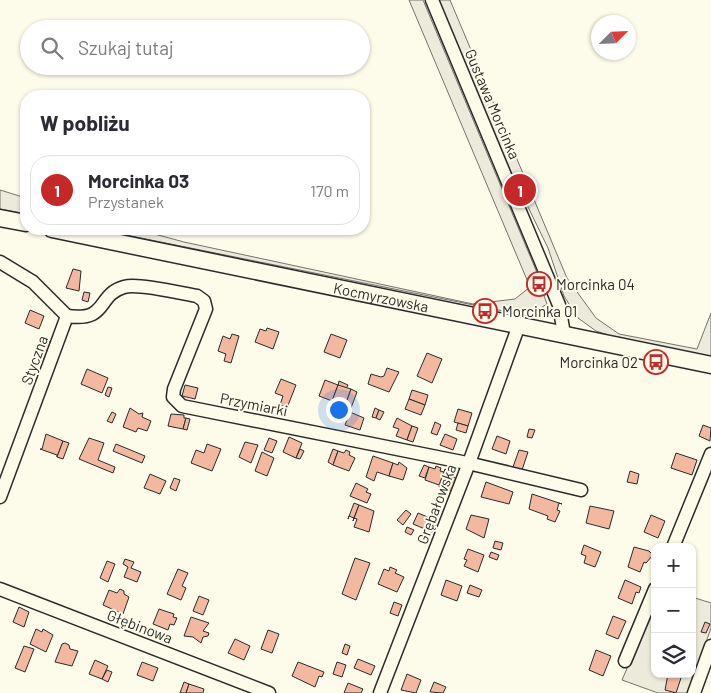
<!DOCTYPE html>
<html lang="pl">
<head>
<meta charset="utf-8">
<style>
  :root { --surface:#fff; --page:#f2f2f3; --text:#2b2b33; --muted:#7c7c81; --line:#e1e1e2; --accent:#c62828 }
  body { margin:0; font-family:Barlow,sans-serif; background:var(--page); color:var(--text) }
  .controls { position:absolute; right:15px; bottom:15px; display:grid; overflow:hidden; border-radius:10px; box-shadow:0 1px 4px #0004 }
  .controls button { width:45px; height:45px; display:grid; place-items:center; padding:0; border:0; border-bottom:1px solid var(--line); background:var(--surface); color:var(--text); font:25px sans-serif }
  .compass { position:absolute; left:591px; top:15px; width:45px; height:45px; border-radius:50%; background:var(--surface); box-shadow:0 1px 4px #0004; rotate:66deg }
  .you { position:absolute; left:338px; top:409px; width:18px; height:18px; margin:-12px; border:4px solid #fff; border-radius:50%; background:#1a73e8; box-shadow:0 0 0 8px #1a73e833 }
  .badge { display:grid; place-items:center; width:32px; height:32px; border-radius:50%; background:var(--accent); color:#fff; font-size:16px; font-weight:700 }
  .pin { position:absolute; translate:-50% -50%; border:2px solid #fff; box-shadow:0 1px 5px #0006 }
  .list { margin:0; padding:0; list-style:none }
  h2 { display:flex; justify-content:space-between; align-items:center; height:65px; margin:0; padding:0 20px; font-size:21px }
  h2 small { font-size:16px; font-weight:400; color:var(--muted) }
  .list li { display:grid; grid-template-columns:32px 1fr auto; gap:15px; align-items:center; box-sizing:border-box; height:70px; margin:0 10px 10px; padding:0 10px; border:1px solid var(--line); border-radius:20px }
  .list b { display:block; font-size:19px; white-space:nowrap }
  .list p { margin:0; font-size:16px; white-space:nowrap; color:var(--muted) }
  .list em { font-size:16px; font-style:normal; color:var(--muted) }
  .icon { flex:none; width:28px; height:28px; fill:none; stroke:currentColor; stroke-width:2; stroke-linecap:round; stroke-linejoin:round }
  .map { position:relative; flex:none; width:711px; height:693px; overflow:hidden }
  .search { position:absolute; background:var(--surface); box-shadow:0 1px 4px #0004; left:20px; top:20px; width:350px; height:55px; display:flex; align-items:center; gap:12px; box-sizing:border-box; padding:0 18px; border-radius:28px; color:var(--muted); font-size:19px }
  .panel { position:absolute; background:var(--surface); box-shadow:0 1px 4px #0004; left:20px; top:90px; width:350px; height:145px; border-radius:20px }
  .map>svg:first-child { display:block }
</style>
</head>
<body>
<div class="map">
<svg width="711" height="693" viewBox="0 0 711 693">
  <rect width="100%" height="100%" fill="#fdfbea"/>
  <g fill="#ecebdb" stroke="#74746e">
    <polygon points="409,0 423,0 538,275 533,278 539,291 542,290 547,304 528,316 96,229 136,229 184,242 473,304 515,299 530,287"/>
    <polygon points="439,0 450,0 567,278 596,318 619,334 697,349 711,313 711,357 624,340 596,331 578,318 564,296 548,248 510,170"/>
    <polygon points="0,190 26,198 26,214 0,209"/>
    <polygon points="692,597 711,603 711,628 688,693 658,693 622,680 655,604 655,674 692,674"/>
  </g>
  <g fill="#f2b8a0" stroke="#2b2b2b">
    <polygon points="73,269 81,271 79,291 66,288"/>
    <polygon points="84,292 90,293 88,302 82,300"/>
    <polygon points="30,310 44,316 39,329 25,323"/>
    <polygon points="267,328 279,332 273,349 255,342 260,329 266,331"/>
    <polygon points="232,334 239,336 231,363 224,361 226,354 218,351 223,336 230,339"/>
    <polygon points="331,334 347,340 340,358 324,352"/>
    <polygon points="40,339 51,342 46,359 35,356"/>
    <polygon points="427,353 442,359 432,383 417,376"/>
    <polygon points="387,368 399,372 389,392 368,384 371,374 381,377 384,376"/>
    <polygon points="87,369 108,378 102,393 81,384"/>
    <polygon points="281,379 296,385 287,408 280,405 283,396 275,393"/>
    <polygon points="325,380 338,385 332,401 319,396"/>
    <polygon points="339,381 348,385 346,389 338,386"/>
    <polygon points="185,385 198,388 195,399 182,396"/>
    <polygon points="338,385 351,389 345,406 332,401"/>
    <polygon points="108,387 112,388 109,397 105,395"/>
    <polygon points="351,389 357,392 351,408 345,406"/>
    <polygon points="412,390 428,395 425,405 409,399"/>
    <polygon points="409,399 425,405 421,415 405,409"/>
    <polygon points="130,408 139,414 143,413 142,417 151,421 147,431 138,428 136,432 123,427"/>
    <polygon points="375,408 379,410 376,418 372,417"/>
    <polygon points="458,409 472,413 468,426 454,422"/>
    <polygon points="379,410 384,412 380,420 376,418"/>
    <polygon points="112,412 116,414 112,423 107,421"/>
    <polygon points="350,412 364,418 360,430 345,425"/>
    <polygon points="171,414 184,415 184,418 186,418 183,429 168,426"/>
    <polygon points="186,418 190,419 187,430 183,429"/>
    <polygon points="397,418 412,426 407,440 396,436 399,429 393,427"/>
    <polygon points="435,422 441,425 437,435 431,433"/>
    <polygon points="458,423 468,426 466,433 456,430"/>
    <polygon points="703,425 711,428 710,441 699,436"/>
    <polygon points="412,426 418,428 413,442 407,440"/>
    <polygon points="529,429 535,430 532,438 527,437"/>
    <polygon points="46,434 63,441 57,457 57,455 40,449 42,449"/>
    <polygon points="445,434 457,439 453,450 440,445"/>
    <polygon points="497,436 510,441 506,454 492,449"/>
    <polygon points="289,437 302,443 296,458 283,452"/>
    <polygon points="89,438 104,443 98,460 115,467 113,473 79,459"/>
    <polygon points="269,438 277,441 272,453 264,450"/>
    <polygon points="63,441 69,443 63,459 57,457"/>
    <polygon points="245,442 258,445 251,463 239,457"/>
    <polygon points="116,444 145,456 142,463 113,451"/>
    <polygon points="207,444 221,449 212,471 191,463 196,450 204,453"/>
    <polygon points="300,449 304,451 300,459 296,458"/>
    <polygon points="333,449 338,451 333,465 328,462"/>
    <polygon points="346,450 350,452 349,455 355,458 349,471 333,465 338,451 344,453"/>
    <polygon points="519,450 528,452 522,470 513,467"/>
    <polygon points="262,452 274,458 267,476 255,471"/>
    <polygon points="676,453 697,460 692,475 671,468"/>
    <polygon points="373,456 393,463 389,476 377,472 374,481 366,477"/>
    <polygon points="399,462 407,468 403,480 389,476 393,463 398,465"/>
    <polygon points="424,465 429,467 425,478 419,476"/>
    <polygon points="436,466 441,468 440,471 444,472 439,485 425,480 429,467 435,469"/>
    <polygon points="445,469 453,475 448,490 439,487"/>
    <polygon points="630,471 639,474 637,484 627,482"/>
    <polygon points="150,474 166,481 160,494 144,488"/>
    <polygon points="453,477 458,479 454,492 448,490"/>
    <polygon points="174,478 180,480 176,491 170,488"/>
    <polygon points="486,482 513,492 509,504 481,497"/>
    <polygon points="356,483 368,489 366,492 371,494 367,503 350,496"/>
    <polygon points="532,494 562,504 559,503 557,510 560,511 555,522 547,519 548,516 529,509"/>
    <polygon points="354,503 359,505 354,518 349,516 348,519"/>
    <polygon points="359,505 374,511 369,532 354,527 357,519 354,518 353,521"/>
    <polygon points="590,506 614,511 609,529 586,523"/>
    <polygon points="406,510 411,514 403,525 397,520"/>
    <polygon points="418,513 437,521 432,532 413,524"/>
    <polygon points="471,515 489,519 484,538 466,529"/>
    <polygon points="651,515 665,521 658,538 644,532"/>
    <polygon points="407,527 414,530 411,535 405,532"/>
    <polygon points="495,541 503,543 501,550 493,548"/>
    <polygon points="584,545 601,552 595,567 584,563 586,556 581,554"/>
    <polygon points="634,547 649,551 653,555 646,563 644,562 640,572 628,567"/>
    <polygon points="468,549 484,555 478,572 464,566 467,560 464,559"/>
    <polygon points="491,552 499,555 497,560 489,557"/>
    <polygon points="355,558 370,563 356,600 342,594"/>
    <polygon points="125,559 134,562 131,568 141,572 137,582 124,577 128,567 123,564"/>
    <polygon points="107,561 115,564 108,582 100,578"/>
    <polygon points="390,567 397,570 395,573 404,577 397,592 378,584 384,569 389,571"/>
    <polygon points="178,569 188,573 182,586 186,588 181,600 167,594"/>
    <polygon points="446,580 462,586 457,601 441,595"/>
    <polygon points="625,580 641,587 639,593 636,592 632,604 618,598"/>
    <polygon points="470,585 482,590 479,597 467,593"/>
    <polygon points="120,589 124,591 124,594 129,597 123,614 103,605 109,590 117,593"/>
    <polygon points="199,596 209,600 203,615 193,611"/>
    <polygon points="394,602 402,605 398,616 390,613"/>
    <polygon points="19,607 29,612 24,627 13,622"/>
    <polygon points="159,609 174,614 173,617 177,618 174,625 170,624 168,630 153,624"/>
    <polygon points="613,616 626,621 618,639 606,634"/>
    <polygon points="191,617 209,623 203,631 209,633 208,636 203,637 201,643 193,637 184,636"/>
    <polygon points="705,622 710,624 706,633 701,632"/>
    <polygon points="36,629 42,632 43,629 53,635 46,652 30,644"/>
    <polygon points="268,630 279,634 272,653 261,649"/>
    <polygon points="235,639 250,646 244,660 228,653"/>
    <polygon points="65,643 69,645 70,649 78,651 72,666 55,662 62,644"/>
    <polygon points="345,644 350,646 347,655 342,653"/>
    <polygon points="24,646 34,649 25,672 15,668"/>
    <polygon points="596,650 611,656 603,676 589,670"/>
    <polygon points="358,659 375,666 371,675 354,668"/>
    <polygon points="95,660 108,666 102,679 89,674"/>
    <polygon points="142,662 158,668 153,681 137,675"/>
    <polygon points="298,662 324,672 322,677 319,676 315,687 292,676"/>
    <polygon points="337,662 346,665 342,677 333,674"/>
    <polygon points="107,670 112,672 108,682 102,679"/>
    <polygon points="407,674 421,680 416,693 401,690"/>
    <polygon points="668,674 682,675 676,693 665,690"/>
    <polygon points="184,682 189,684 186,693 180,693"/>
    <polygon points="434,682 446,687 443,693 430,692"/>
    <polygon points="348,683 363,689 361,693 344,693"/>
    <polygon points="189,684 204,689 203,693 186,693"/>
  </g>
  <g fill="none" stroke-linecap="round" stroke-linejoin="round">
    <defs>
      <g id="minor">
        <polyline points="432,0 559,305 564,334"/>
        <polyline points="0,262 33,282 67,316 0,497"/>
        <path d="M67 316C109 322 96 295 124 287 138 283 180 293 197 296L204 301 206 309 174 389 173 397 182 406 472 464 581 490"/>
        <polyline points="673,547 711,454"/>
        <polyline points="0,589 269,693"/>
        <polyline points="625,661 655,589"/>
        <polyline points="380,693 469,463 519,325"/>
        <polyline points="694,693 711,646"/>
      </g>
      <g id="major">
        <polyline points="0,218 26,223"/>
        <path id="s1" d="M52 229 711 365"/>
      </g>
    </defs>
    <use href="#minor" stroke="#2b2b2b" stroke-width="15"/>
    <use href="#major" stroke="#2b2b2b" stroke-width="19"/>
    <use href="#minor" stroke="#fdfbea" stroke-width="12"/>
    <use href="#major" stroke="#fdfbea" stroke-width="16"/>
  </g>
  <defs>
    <symbol id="bus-ring" viewBox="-11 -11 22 22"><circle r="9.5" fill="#fdfbea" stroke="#c62828" stroke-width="1.5"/><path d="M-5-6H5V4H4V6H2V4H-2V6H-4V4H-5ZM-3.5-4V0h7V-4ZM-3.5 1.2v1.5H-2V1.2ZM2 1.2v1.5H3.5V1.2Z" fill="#c62828"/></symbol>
  </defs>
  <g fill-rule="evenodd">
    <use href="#bus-ring" x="525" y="270" width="28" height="28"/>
    <use href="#bus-ring" x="471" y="297" width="28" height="28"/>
    <use href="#bus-ring" x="642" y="348" width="28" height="28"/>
  </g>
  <g text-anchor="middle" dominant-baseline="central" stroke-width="4" stroke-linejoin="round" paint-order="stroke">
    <g font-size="15" fill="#2b2b2b" stroke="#fdfbea">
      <text transform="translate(493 104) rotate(67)">Gustawa Morcinka</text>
      <text stroke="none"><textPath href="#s1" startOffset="336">Kocmyrzowska</textPath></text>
      <text transform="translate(34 360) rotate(-70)">Styczna</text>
      <text transform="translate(254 404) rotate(11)">Przymiarki</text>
      <text transform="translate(436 504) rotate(-69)">Grębałowska</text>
      <text transform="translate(140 626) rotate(21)">Głębinowa</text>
    </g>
    <g font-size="15" fill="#2b2b2b" stroke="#fdfbea" text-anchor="start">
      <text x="556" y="284">Morcinka 04</text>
      <text x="502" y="311">Morcinka 01</text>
      <text x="638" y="362" text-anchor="end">Morcinka 02</text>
    </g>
  </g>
</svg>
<div class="controls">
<button>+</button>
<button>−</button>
<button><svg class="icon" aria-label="layers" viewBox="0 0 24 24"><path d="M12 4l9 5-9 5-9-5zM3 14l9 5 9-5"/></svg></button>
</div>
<svg class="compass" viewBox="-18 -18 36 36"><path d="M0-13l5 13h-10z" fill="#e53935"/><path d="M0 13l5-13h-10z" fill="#7c7c81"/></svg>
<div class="you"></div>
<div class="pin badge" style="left:520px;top:190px">1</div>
<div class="search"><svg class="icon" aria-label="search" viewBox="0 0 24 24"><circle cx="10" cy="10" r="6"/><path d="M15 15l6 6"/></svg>Szukaj tutaj</div>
<section class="panel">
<h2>W pobliżu<small></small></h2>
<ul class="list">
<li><span class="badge">1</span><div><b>Morcinka 03</b><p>Przystanek</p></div><em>170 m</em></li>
</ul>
</section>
</div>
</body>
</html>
